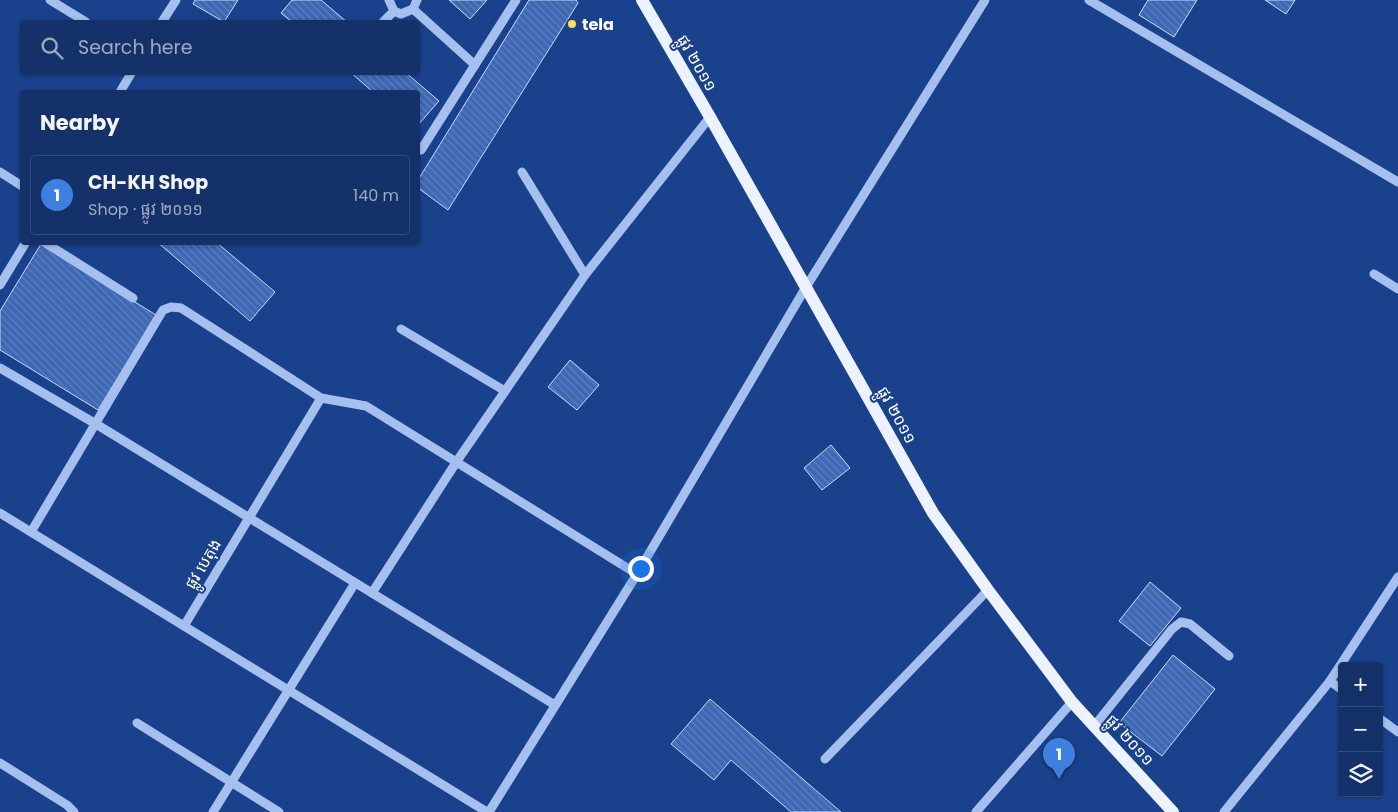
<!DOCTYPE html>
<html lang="en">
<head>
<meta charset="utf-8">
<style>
  :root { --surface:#143269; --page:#1d3a6f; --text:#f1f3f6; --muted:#9daac0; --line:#334d7d; --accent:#8abfa5 }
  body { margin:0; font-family:Poppins,"Noto Sans Khmer",sans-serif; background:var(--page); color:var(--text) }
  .controls { position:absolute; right:15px; bottom:15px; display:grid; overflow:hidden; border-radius:5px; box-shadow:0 1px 4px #0004 }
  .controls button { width:45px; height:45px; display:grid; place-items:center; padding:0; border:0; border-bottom:1px solid var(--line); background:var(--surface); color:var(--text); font:25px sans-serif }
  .you { position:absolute; left:640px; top:568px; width:18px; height:18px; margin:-12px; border:4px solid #fff; border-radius:50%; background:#1a73e8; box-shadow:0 0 0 8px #1a73e833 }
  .badge { display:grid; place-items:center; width:32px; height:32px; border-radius:50%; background:var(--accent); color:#fff; font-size:16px; font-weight:700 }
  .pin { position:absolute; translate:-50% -41px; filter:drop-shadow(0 1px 2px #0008) }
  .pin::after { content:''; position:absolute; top:26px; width:18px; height:15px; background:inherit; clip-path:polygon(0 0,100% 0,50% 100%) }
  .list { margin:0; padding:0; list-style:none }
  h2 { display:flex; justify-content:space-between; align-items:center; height:65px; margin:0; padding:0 20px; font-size:21px }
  h2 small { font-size:16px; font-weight:400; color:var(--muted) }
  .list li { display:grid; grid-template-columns:32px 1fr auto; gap:15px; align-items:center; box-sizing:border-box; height:80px; margin:0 10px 10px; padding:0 10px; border:1px solid var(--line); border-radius:5px }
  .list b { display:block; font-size:19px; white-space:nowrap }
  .list p { margin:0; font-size:16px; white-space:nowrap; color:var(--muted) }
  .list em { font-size:16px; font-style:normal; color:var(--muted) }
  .icon { flex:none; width:28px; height:28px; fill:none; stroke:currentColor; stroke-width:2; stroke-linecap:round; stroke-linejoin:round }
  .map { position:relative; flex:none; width:1398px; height:812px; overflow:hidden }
  .search { position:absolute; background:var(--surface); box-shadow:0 1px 4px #0004; left:20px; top:20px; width:400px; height:55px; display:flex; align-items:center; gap:12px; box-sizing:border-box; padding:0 18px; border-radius:5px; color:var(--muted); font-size:19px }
  .panel { position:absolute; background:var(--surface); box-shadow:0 1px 4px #0004; left:20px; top:90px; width:400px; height:155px; border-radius:5px }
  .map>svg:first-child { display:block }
</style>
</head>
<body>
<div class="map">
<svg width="1398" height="812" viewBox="0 0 1398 812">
  <defs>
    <pattern id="building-back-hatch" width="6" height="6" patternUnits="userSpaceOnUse" patternTransform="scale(1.25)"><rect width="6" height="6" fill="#3e68b3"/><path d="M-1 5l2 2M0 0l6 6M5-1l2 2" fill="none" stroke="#5b7fbe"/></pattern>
  </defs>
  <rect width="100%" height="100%" fill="#1a428c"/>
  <g fill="url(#building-back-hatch)" stroke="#cbdcfa">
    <polygon points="195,0 238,0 224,22 193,4"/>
    <polygon points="292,0 321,0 347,22 292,22 281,13"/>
    <polygon points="449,0 487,0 470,19"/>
    <polygon points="529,0 576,0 578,3 448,210 418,188 418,180"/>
    <polygon points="1148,0 1197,0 1174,37 1139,15"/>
    <polygon points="1265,0 1295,0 1286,14"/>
    <polygon points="350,72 405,72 439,101 418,125 418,92 373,92"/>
    <polygon points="157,242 216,242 275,292 250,321"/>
    <polygon points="41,244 156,315 98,410 0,350 0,311"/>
    <polygon points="570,360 599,385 577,410 548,387"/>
    <polygon points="831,445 850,468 822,490 804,468"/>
    <polygon points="1150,582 1181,608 1150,646 1119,621"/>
    <polygon points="1173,655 1215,689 1162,756 1119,723"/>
    <polygon points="710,699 841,812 791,812 731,760 714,780 671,744"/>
  </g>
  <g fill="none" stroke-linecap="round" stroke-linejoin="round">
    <g stroke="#a5c0ee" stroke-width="9">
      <polyline points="50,0 86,22"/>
      <polyline points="389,0 394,11 401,14 413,9 417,0"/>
      <polyline points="1089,0 1398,182"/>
      <polyline points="413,9 475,65"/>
      <polyline points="162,22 176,0"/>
      <polyline points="383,22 394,11"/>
      <polyline points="120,92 132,72"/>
      <polyline points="421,150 516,0"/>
      <polyline points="0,172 22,186"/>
      <polyline points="522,172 585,275"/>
      <polyline points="44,242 133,298"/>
      <polyline points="1374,274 1398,289"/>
      <polyline points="0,285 26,242"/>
      <polyline points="401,329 505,391"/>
      <polyline points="0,368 96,424 555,705"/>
      <polyline points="0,513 487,812"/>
      <polyline points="31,532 163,310 171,307 181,308 321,398 366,406 637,574"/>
      <polyline points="372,593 457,461 585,275 710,117"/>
      <polyline points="184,626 321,398"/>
      <polyline points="1330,681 1342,690"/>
      <polyline points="1379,718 1398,732"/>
      <polyline points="137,723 279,812"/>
      <polyline points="1095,725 1172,629 1181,622 1190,624 1229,656"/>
      <polyline points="825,759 988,590"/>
      <polyline points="0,763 67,805 74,812"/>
      <polyline points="213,812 355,583"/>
      <polyline points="489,812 637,574 806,287 985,0"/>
      <polyline points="976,812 1072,702"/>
      <polyline points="1224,812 1330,681 1398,577"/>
    </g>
    <polyline stroke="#ecf2ff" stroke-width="12" points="642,0 710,117 933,513 988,590 1072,702 1173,812"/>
  </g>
  <circle fill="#ffdf62" stroke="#1a428c" stroke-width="2" cx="572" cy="24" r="5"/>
  <g text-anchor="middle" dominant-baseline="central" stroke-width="4" stroke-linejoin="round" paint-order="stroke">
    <g font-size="16" font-weight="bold" fill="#fff" stroke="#1a428c" text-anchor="start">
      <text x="582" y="24">tela</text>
    </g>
    <g font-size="16" fill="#fff" stroke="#1a428c">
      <text transform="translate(697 63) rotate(60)">ផ្លូវ ២០១១</text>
      <text transform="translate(897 415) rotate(61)">ផ្លូវ ២០១១</text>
      <text transform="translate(203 564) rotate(-59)">ផ្លូវ បេតុង</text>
      <text transform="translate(1130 740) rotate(48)">ផ្លូវ ២០១១</text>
    </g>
  </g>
</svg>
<div class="controls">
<button>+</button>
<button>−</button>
<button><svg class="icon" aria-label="layers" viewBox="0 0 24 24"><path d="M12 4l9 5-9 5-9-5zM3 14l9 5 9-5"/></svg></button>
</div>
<div class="you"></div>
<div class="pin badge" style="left:1059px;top:779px;background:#3f7fe0">1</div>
<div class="search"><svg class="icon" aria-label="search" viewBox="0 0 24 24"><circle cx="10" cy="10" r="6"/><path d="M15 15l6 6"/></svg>Search here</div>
<section class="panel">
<h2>Nearby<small></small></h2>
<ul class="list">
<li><span class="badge" style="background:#3f7fe0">1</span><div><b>CH-KH Shop</b><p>Shop · ផ្លូវ ២០១១</p></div><em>140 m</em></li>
</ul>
</section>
</div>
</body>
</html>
